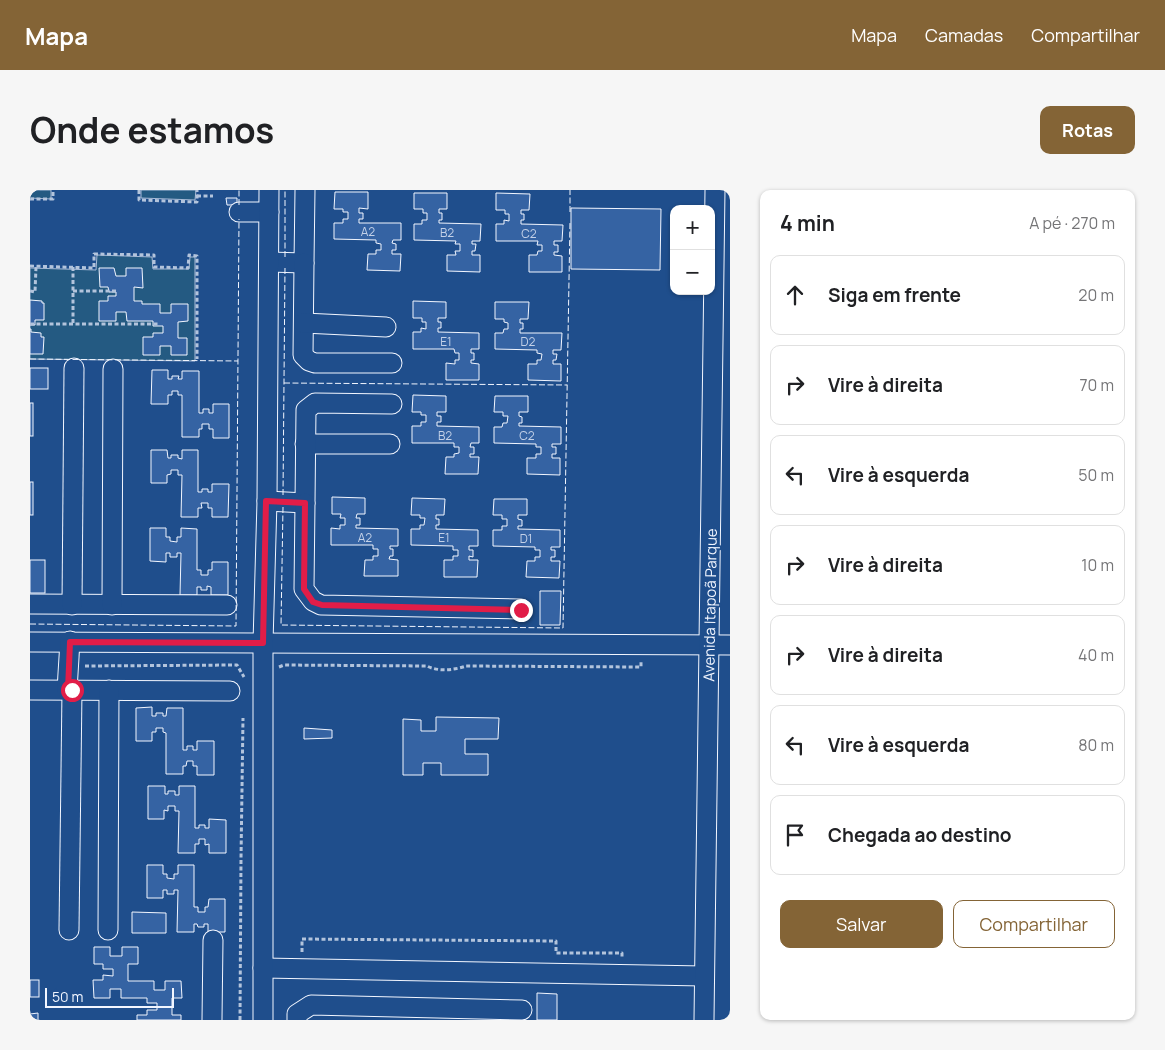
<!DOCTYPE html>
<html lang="pt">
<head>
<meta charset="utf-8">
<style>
  :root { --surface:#fff; --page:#f6f6f6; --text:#202124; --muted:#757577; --line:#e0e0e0; --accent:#846436 }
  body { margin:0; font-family:Manrope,sans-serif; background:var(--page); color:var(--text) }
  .controls { position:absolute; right:15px; top:15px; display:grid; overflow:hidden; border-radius:10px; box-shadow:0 1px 4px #0004 }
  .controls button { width:45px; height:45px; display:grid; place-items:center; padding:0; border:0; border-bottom:1px solid var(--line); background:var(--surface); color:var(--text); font:25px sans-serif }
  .scale { position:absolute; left:15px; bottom:12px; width:129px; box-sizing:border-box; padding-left:5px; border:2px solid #f2f6ff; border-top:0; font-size:14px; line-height:18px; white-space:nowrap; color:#f2f6ff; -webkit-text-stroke:4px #1f4e8c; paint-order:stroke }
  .stop { position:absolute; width:15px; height:15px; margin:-11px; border:4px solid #e11d48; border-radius:50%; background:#fff }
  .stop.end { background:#e11d48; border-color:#fff; box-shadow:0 1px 5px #0008 }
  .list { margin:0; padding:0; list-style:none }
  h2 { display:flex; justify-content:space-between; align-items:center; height:65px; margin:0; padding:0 20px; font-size:21px }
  h2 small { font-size:16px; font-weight:400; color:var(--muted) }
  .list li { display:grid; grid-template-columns:32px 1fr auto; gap:15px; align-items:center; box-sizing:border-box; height:80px; margin:0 10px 10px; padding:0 10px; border:1px solid var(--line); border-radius:10px }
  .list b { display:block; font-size:19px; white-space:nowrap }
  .list em { font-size:16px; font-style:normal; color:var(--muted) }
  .actions { display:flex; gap:10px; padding:15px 20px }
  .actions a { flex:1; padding:11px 0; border:1px solid var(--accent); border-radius:10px; text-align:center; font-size:18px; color:var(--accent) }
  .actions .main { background:var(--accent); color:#fff }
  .icon { flex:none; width:28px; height:28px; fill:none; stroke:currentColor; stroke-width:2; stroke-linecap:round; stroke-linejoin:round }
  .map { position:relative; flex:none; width:700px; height:830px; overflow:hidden; border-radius:10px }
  header { display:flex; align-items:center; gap:30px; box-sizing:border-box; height:70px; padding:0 25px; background:var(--accent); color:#fff }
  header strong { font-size:24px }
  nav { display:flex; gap:28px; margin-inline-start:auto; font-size:18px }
  .intro { display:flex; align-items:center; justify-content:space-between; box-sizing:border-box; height:120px; padding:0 30px }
  h1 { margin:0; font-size:35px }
  .button { padding:12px 22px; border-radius:10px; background:var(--accent); color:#fff; font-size:18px; font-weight:700 }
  main { display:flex; gap:30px; padding:0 30px }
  aside { flex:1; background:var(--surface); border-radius:10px; box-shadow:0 1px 4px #0004 }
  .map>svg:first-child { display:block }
</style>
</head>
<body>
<header>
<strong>Mapa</strong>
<nav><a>Mapa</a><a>Camadas</a><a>Compartilhar</a></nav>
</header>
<div class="intro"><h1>Onde estamos</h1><a class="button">Rotas</a></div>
<main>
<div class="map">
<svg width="700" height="830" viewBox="0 0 700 830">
  <rect width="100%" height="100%" fill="#1f4e8c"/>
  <g fill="#245a82" stroke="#a8bbd7">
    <polygon points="0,0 21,0 21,9 0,8"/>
    <polygon points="111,0 166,0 165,10 111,8"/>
    <polygon points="67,65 122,67 123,79 159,79 160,67 165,67 165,171 0,169 0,78 66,80"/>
  </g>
  <g fill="#3563a3" stroke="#f2f6ff">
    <polygon points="305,2 338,2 338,19 329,18 329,23 333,23 333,29 329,29 329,33 371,33 371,50 363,50 362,53 366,54 366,60 362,60 362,64 371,64 370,81 337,80 338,64 346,64 346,60 351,60 351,54 346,53 346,50 304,49 304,33 313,33 313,29 318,29 318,22 313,22 313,19 304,19"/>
    <polygon points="384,3 417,3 417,19 409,19 409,23 412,23 412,30 409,30 409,33 451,34 450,51 442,51 442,54 446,54 445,61 442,61 442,65 450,65 450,82 417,81 417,65 426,65 425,61 430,61 430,54 425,54 426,51 384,50 384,34 392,34 392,30 397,30 397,23 393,23 393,19 384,19"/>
    <polygon points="466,3 500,4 499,20 491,20 491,24 494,24 494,30 491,30 491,34 533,35 532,51 524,51 524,55 528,55 528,62 524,62 524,65 532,66 532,82 499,82 499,65 507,65 508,61 512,61 512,55 507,55 508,51 466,51 466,34 474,34 474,30 479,31 479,24 475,24 475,20 466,20"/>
    <polygon points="196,8 207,8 207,15 197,15"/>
    <polygon points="541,18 631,19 630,80 541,79"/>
    <polygon points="69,78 84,78 86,86 96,86 96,78 112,78 113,98 104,97 104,111 112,111 112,114 130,114 130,123 141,123 141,114 158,114 158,131 148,132 148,148 157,148 157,165 141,165 141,156 130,156 130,165 113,165 113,147 123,147 123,143 133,143 133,136 123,136 123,131 97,131 96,122 86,122 86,131 69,131 69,111 78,111 78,106 86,106 86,102 79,102 78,97 70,97"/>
    <polygon points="0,110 12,111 12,113 14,113 14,130 5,130 5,135 0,135"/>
    <polygon points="383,111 416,112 416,128 408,128 408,132 411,132 411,138 408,138 408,142 449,143 449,159 441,159 441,163 444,163 444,170 441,170 441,173 449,174 449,190 416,190 416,173 425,174 425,170 429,170 429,163 425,163 424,159 383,159 383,142 391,142 391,138 396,139 396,132 392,132 392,128 383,128"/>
    <polygon points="465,112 499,112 498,129 490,129 490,133 493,133 493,139 490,139 490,143 532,143 531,160 523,160 523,164 527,164 526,170 523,170 523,174 531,174 531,191 498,190 498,174 507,174 507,170 511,170 512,164 507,163 507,160 465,159 465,143 473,143 474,139 478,139 478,133 474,132 474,129 465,129"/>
    <polygon points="0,139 1,139 1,142 11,143 11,147 14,147 13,164 0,164"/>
    <rect x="0" y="178" width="18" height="21"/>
    <polygon points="122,180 138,180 138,189 142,189 142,186 149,186 148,189 152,189 152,181 169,181 169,223 173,223 173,219 179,219 179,223 183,223 183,214 199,214 199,248 183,248 183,239 179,239 179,234 172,234 172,239 169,239 169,247 152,247 152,205 148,205 148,201 142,201 142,205 138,205 138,214 121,214"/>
    <polygon points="383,205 416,206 416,222 407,222 407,226 411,226 411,232 407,232 407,236 449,237 449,253 441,253 440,257 444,257 444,264 440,264 440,267 449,267 448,284 415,284 416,267 424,267 424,264 429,263 429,257 424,257 424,253 382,253 382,236 391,236 391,232 396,232 396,225 391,225 391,222 382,222"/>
    <polygon points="465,206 498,206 498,222 489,222 489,226 492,227 492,233 489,233 489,236 531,237 531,254 522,254 522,257 526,257 526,264 522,264 522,268 530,268 530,285 497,284 497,268 506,268 506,264 511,264 511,257 506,257 506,254 464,253 464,237 472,237 473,233 477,233 478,226 473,226 473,222 464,222"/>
    <rect x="0" y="213" width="3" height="33"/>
    <polygon points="121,260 137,260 138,268 141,268 141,265 148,265 148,268 152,269 152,260 168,260 168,302 172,302 172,299 178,299 178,302 182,302 182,294 199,294 198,327 182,327 182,318 178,318 178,313 171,313 172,318 168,318 168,327 151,327 152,285 148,285 148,280 141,280 141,284 137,285 137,293 121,293"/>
    <rect x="0" y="292" width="3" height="33"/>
    <polygon points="302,307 335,308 335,324 327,324 326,328 330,328 330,335 326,335 326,338 368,339 368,356 360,356 360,359 363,359 363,366 360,366 359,369 368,370 368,386 334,386 335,370 343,370 343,366 348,366 348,359 343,359 343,355 301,355 301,338 310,339 310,335 315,335 315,328 310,328 311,324 302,324"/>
    <polygon points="382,308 415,309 414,325 406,325 406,329 409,329 409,335 406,335 406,339 448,340 448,356 439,356 439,360 443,360 443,367 439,366 439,370 448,370 447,387 414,387 414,370 423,370 423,366 428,366 428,360 423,360 423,356 381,355 381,339 390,339 390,335 394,335 395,328 390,328 390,325 381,325"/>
    <polygon points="464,309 497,309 497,325 488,325 488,329 492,330 492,336 488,336 488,339 530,340 530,357 521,357 521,360 525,360 525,367 521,367 521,371 530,371 529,388 496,387 497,371 505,371 505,367 510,367 510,360 505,360 505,357 463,356 463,340 472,340 472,336 477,336 477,329 472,329 472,325 463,325"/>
    <polygon points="120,338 136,338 136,347 140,347 140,351 147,352 147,347 151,347 151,338 167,339 167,380 171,380 171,385 178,385 178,380 182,380 182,372 198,372 198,405 181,405 181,397 177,396 177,400 171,400 171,397 167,397 167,405 150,405 151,363 147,363 147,367 140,367 140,363 136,363 136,372 120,371"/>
    <rect x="0" y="370" width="15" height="33"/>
    <polygon points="510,401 531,401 530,435 510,435"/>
    <polygon points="122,517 122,526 126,526 126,523 133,523 133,526 136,526 137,518 153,518 153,560 157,560 157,556 163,556 163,560 167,560 167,551 184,551 184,585 167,585 167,576 163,576 163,571 157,571 156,576 153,576 153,584 136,584 136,543 133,542 133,538 126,538 126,542 122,542 122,551 106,551 106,518"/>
    <polygon points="406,527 469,528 468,549 435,549 435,564 458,564 458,585 411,585 411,573 393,573 393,585 373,585 373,529 391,530 391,541 406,541"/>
    <polygon points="274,538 302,540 302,548 274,549"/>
    <polygon points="118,596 135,596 135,604 138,604 138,601 145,601 145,605 149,605 149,596 165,596 165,638 169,638 169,635 175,635 175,638 179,638 179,629 196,630 196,663 179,663 179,654 175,655 175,649 169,649 169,654 165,654 165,663 148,663 149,621 145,621 145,616 138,616 138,621 134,620 134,629 118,629"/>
    <polygon points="117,675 133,675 133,684 137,684 137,688 144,689 144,684 148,684 148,675 164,675 164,717 168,717 168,722 175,722 175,717 178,717 179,709 195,709 195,742 178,742 178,734 174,734 174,737 168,737 167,734 164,734 164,742 147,742 148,700 144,700 144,704 137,704 137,700 133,700 133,708 117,708"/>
    <polygon points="102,722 136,723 136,743 102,743"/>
    <polygon points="64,757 80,757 80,766 92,766 92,757 108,757 108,774 98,774 98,791 124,791 124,800 135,800 135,791 151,791 152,808 142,808 142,825 151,825 151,830 107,830 107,825 117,825 117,820 127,820 127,813 117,813 117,808 91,808 91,799 80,799 80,808 64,808 63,790 73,790 73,785 83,786 83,779 73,779 73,774 64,774"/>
    <rect x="0" y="790" width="9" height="17"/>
    <polygon points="507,803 527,804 527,830 507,830"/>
    <polygon points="8,823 8,830 0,830 0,824"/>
  </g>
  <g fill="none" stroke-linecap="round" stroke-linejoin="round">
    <defs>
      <g id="minor">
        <polyline points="209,22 239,22"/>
        <polyline points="239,72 274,73 275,0"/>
        <polyline points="274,73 273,165 279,171 285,173 362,173"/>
        <polyline points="274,133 356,137"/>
        <polyline points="275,254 360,254"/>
        <polyline points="237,311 275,313 276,220 285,213 362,214"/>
        <polyline points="275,313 274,399 283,411 291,415 491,419"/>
        <polyline points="0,414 197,415"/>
        <polyline points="42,415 44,178"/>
        <polyline points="82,415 83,179"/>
        <polyline points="0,452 700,455"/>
        <polyline points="0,500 200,501"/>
        <polyline points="37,500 40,451"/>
        <polyline points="39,740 42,500"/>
        <polyline points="78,740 79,500"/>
        <polyline points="233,778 674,786"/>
        <polyline points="182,830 183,750"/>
        <polyline points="233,830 233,453 237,311 239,0"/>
        <polyline points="267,830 267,824 281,815 492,820"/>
        <polyline points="674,830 685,0"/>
      </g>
    </defs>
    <use href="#minor" stroke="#f2f6ff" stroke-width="21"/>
    <g stroke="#b3c4dc" stroke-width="3" stroke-dasharray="4 2.5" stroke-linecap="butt">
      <polyline points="109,0 109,10 167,12 167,0"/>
      <polyline points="167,6 183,6"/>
      <polyline points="0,9 23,9 23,0"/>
      <polyline points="0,76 64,78 64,64 124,65 124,77 158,78 159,65 167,66 167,169"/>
      <polyline points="43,77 43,134"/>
      <polyline points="0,101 5,102 6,77"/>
      <polyline points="43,101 86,101"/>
      <polyline points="0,134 129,134"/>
      <polyline points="55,476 207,475 214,487"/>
      <path d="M249 477 254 475 397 476C408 482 425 480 436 476L611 477V472"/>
      <polyline points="272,762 272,749 526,751 526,763 592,763 592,767"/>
      <polyline points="210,830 211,669 213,528"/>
    </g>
    <use href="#minor" stroke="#1f4e8c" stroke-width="19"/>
    <g stroke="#f2f6ff" stroke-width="1" stroke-dasharray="6 2.5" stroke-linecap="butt">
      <polyline points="209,15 209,0"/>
      <polyline points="540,22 540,0"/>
      <polyline points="255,67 255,0"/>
      <polyline points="0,169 208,171"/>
      <polyline points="254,193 537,195"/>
      <polyline points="253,305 255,77"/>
      <polyline points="253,317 251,435 533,438 540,32"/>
      <polyline points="0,434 206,436 209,29"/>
    </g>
  </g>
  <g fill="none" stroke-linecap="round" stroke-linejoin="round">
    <polyline stroke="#e11d48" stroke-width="6" points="42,500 38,500 40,452 233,453 236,311 275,313 274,399 283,412 292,415 491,420"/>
  </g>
  <g text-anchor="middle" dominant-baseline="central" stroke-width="4" stroke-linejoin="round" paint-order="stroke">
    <g font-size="12" fill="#c3d1e8">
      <text x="338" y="41">A2</text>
      <text x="417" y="42">B2</text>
      <text x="499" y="43">C2</text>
      <text x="416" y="151">E1</text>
      <text x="498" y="151">D2</text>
      <text x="415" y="245">B2</text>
      <text x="497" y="245">C2</text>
      <text x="335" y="347">A2</text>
      <text x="414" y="347">E1</text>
      <text x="496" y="348">D1</text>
    </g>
    <g font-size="15" fill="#f2f6ff" stroke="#1f4e8c">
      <text transform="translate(680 415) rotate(-89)">Avenida Itapoã Parque</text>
    </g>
  </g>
</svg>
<div class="controls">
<button>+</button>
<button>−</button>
</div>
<div class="scale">50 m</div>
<div class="stop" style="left:42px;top:500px"></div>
<div class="stop end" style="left:491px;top:420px"></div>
</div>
<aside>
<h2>4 min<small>A pé · 270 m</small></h2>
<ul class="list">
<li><svg class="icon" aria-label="ahead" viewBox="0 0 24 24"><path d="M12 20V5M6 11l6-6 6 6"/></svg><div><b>Siga em frente</b></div><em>20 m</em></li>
<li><svg class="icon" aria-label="right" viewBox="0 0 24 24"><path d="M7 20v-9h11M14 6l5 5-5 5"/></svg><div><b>Vire à direita</b></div><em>70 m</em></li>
<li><svg class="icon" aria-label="left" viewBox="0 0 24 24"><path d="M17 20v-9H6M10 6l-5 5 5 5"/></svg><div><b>Vire à esquerda</b></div><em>50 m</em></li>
<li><svg class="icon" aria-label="right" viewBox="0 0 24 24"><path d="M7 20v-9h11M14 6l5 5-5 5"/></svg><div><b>Vire à direita</b></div><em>10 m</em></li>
<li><svg class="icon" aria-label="right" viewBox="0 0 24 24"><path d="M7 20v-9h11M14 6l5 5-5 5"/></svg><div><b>Vire à direita</b></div><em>40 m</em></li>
<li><svg class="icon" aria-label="left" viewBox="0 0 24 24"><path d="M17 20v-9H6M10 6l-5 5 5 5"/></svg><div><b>Vire à esquerda</b></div><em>80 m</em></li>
<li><svg class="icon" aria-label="arrive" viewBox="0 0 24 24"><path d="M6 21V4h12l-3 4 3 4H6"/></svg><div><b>Chegada ao destino</b></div></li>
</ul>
<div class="actions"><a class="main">Salvar</a><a>Compartilhar</a></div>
</aside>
</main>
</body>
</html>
